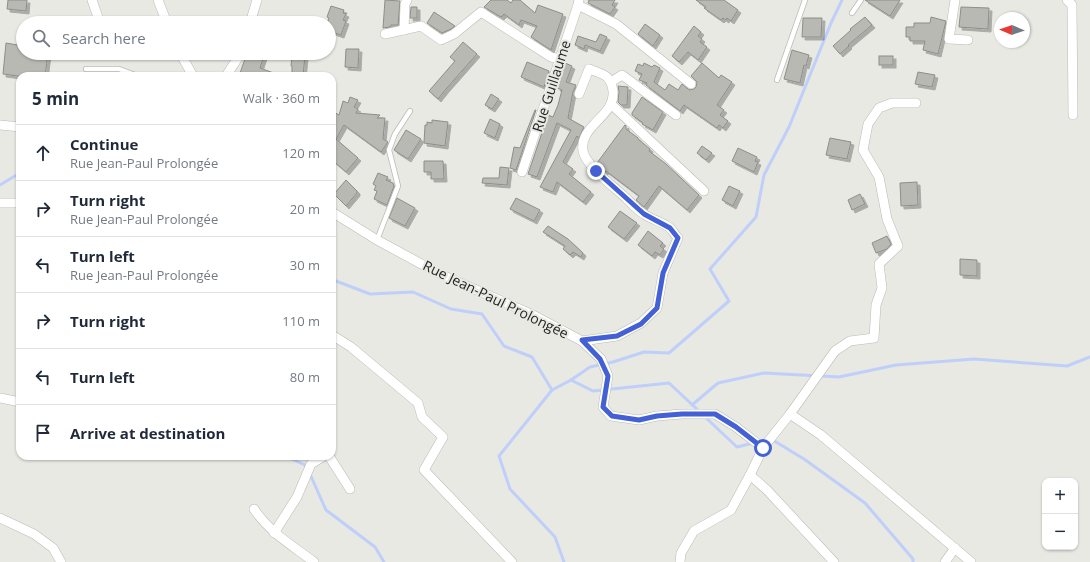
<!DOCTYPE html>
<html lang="en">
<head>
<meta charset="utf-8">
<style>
  :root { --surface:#fff; --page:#f2f2f3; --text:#1f2937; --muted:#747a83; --line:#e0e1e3 }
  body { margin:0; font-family:"Open Sans",sans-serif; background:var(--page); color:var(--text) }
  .controls { position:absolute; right:12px; bottom:12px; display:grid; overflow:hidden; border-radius:8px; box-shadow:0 1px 3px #0004 }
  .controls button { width:36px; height:36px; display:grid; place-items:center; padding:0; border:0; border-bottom:1px solid var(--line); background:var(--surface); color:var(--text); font:20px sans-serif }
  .compass { position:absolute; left:994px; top:12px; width:36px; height:36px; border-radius:50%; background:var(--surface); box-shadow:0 1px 3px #0004; rotate:272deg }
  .stop { position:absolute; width:12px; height:12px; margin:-9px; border:3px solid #4361d4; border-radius:50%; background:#fff }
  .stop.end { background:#4361d4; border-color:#fff; box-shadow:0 1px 4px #0008 }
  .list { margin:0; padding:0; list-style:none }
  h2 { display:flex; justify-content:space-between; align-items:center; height:52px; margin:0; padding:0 16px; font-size:17px }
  h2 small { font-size:13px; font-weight:400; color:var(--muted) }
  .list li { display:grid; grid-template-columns:26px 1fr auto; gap:12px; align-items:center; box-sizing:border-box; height:56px; padding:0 16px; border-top:1px solid var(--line) }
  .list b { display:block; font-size:15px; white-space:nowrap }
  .list p { margin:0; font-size:13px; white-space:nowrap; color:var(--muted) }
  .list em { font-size:13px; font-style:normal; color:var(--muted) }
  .icon { flex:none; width:22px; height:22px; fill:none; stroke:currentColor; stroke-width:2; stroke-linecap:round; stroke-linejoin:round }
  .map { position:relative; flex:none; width:1090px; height:562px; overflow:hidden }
  .search { position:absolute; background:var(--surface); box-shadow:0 1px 3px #0004; left:16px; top:16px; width:320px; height:44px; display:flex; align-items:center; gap:10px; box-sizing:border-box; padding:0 14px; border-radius:22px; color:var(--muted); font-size:15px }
  .panel { position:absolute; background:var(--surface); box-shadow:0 1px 3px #0004; left:16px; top:72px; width:320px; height:388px; border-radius:12px }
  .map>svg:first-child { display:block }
</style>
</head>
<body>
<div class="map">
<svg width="1090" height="562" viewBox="0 0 1090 562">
  <defs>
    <filter id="shadow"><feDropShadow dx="3" dy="3" stdDeviation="0" flood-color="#0004"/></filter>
  </defs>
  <rect width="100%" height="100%" fill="#e8e9e3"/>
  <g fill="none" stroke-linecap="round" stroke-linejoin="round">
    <g stroke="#bfcffa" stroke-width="3">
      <polyline points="0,185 20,173"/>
      <polyline points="332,277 336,281 370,294 413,292 451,309 482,314 504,346 532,357 552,390"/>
      <polyline points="571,380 593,391 669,383 699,411"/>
      <polyline points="692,405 718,383 764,373 839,377 896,365 974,359 1067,366 1090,357"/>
      <polyline points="704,416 737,447 766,440"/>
      <polyline points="771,439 804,459 865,503 913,559 913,562"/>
      <polyline points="285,456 305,465 307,469"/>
      <polyline points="310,474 326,510 375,547 384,562"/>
      <polyline points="564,562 555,537 510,489 499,456 552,390 571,380 590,367 613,362 644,352 669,353 729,301 710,269 756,217 764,175 789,127 831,23 842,0"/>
    </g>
  </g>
  <g fill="#b8b9b3" stroke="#8e8e89" filter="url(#shadow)">
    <polygon points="8,0 27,0 26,11 7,9"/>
    <polygon points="385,0 400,1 398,25 391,25 390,27 383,28"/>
    <polygon points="491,0 507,0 511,3 513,0 520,0 535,13 538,5 563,14 551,50 531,37 537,26 521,20 519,25 504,14 501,17 484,7"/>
    <polygon points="589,0 615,0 612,5 615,7 610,14 588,3"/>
    <polygon points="696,0 724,0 738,10 731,21 727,18 726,20 723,18 721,20 704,8 706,7"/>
    <polygon points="865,0 900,0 890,16"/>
    <polygon points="331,6 344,10 343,13 346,14 343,20 346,21 341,35 329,31 329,23 327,23 329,18 327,17"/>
    <polygon points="411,7 417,7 417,18 410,18"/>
    <polygon points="961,7 989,8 988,29 959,27"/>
    <polygon points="434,12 455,26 451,29 442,33 427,23"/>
    <polygon points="865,17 872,25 848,45 849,46 840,54 833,46 851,30 850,29"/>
    <polygon points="931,17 946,21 938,54 923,50 925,41 910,41 910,37 906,37 906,27 914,27 914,23 930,23"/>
    <polygon points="803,18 822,18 821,37 802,37"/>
    <polygon points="645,24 660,35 653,46 638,34"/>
    <polygon points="694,26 701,32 698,36 702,39 700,42 707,47 698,60 688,52 679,62 672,56"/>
    <polygon points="600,34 607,37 600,51 585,45 584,49 575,45 578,36 596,42"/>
    <polygon points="463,42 477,54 446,89 438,99 429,91 455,61 450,57"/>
    <polygon points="6,43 23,46 23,53 48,53 45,76 18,76 3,74"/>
    <polygon points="346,49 359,49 358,68 345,67"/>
    <polygon points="792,50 809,55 806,66 804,65 800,83 784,79"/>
    <polygon points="247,53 265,53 260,68 279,75 279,76 239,76"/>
    <polygon points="292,55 305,56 303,76 292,76 292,66 291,66"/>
    <rect x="879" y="56" width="14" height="9"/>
    <polygon points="527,62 549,71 544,87 521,77"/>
    <polygon points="565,63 572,66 566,82 576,85 573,92 568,118 584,127 579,138 577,136 563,162 573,169 569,174 591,192 583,202 557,182 553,192 540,187 571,130 557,123 537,177 528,174 548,115 553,117 558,105 562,90 557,88"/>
    <polygon points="644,63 652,67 654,65 660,68 654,82 665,90 669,84 678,90 682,84 688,89 690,90 694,89 696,87 697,82 691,76 702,63 719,78 721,75 732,82 717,105 724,110 720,115 728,121 723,128 719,125 717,128 684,105 680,111 646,85 647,83 639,80 642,74 635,71 638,64 643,66"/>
    <polygon points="918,72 935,75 932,87 915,84"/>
    <polygon points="618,86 628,87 627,105 621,105 618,102 619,91"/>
    <polygon points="491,94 499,99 492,109 485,105"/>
    <polygon points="350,97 358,100 354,107 358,109 356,113 380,115 377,118 385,118 383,139 388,142 381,152 344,125 336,139 358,158 346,172 332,160 332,111 339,115 343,101 348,103"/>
    <polygon points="642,97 663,112 653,130 642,124 643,123 632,115 632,113"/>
    <polygon points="535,110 536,110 516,170 510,168 514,147 520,148"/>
    <polygon points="490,119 500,124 495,138 484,133"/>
    <polygon points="432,120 448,122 445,146 424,143 425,125 427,125 427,122 432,123"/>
    <polygon points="625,125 626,126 626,129 638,138 638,139 650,149 649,151 666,164 699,195 687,210 659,186 644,207 636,200 639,196 606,171 605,172 597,163"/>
    <polygon points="406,130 421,139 408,159 394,150"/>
    <polygon points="830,138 851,142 847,159 826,155"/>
    <polygon points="702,146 712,153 706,160 697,153"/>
    <polygon points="738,148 757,157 755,161 758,162 754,172 732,161"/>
    <polygon points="424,161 443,161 444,179 431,179 431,172 424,172"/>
    <polygon points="500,167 509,168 507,185 482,183 483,178 499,178"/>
    <polygon points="378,173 388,177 386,180 393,183 394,186 387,205 374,199 377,191 374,190 376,186 373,184"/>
    <polygon points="346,180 357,191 357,193 346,206 334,194"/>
    <polygon points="917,182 918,205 901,206 900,183"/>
    <polygon points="729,186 740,191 733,206 722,200"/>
    <polygon points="860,194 865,204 852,210 848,200"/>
    <polygon points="397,198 415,208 405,226 389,218"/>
    <polygon points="516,198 540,210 534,221 510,209"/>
    <polygon points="620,211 637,223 624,239 608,227"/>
    <polygon points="548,226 568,239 583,253 581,257 573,252 570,255 563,249 565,246 543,232"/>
    <polygon points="648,231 663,243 660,246 664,249 660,255 655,252 652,256 638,245"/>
    <polygon points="887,236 891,244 887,249 876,253 872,243"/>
    <polygon points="960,259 977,260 977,276 960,275"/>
  </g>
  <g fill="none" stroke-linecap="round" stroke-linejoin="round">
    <defs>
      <g id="service">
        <polyline points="852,13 861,0"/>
        <polyline points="86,69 119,69 138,76"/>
        <polyline points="777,80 805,0"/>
        <polyline points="377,240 398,186 389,150 395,134 410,111"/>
      </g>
      <g id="minor">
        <polyline points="92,0 100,23"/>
        <polyline points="158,0 167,23"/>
        <polyline points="955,0 949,39 968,40"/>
        <polyline points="1067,0 1072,5 1073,115"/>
        <polyline points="578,5 616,24 691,84"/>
        <polyline points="250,23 257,0"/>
        <polyline points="404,30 405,4 407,0"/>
        <polyline points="385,34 421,26 441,40 454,34 481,12 551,57 560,59"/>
        <polyline points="180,53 193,76"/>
        <polyline points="226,76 241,53"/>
        <polyline points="611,82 622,75 676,115"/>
        <path d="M579 94 589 69C603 74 611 75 613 91 616 116 579 125 583 151 586 166 614 187 626 198 631 203 637 210 644 214 652 220 663 222 670 228 673 231 675 235 678 238L663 273 657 308 641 323 617 336 582 341"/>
        <polyline points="612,105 704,191"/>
        <polyline points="0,125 20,127"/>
        <polyline points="522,172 578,5 579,0"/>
        <polyline points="0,203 20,203"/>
        <polyline points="332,212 377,240 438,273 531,314 582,341 601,359 608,376 603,407 611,416 639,420 657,416 682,414 715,414 736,427 763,448"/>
        <polyline points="332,335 351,347 418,403 422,417 443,437 424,470 512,562"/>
        <polyline points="0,398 20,402"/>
        <polyline points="790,414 821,435 971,562"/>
        <polyline points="329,456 350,489"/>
        <polyline points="750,475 767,490 834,562"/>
        <path d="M254 509C269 532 293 546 314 562"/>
        <polyline points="0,518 34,534 53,548 61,562"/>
        <polyline points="274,533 297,497 311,464 324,456"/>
        <polyline points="680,562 681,553 694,531 731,510 750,475 763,448 790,414 835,351 850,341 874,338 876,305 882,288 879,264 898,246 887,219 879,177 863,150 868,124 879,108 892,103 916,103"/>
        <polyline points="945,562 955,548"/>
      </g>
    </defs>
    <use href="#service" stroke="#babbb5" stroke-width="6"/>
    <use href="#minor" stroke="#babbb5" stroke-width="10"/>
    <use href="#service" stroke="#fff" stroke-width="4.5"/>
    <use href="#minor" stroke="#fff" stroke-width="9"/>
  </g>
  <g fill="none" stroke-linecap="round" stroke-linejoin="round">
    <polyline stroke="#4361d4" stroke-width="5" points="596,171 644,214 670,228 678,238 663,273 657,308 641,324 617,336 582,340 600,359 608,376 603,407 612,416 639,420 657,416 682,414 715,414 736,427 763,448"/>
  </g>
  <g text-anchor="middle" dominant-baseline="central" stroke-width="4" stroke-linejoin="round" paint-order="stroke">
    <g font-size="14" fill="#252523" stroke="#e8e9e3">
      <text transform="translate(551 86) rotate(-72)">Rue Guillaume</text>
      <text transform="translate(496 299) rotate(26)">Rue Jean-Paul Prolongée</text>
    </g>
  </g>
</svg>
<div class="controls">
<button>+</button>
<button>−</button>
</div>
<svg class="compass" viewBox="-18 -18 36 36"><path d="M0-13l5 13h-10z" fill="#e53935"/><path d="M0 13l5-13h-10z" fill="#747a83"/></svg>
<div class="stop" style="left:763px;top:448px"></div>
<div class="stop end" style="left:596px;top:171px"></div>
<div class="search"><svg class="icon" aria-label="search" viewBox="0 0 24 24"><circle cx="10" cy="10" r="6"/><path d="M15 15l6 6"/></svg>Search here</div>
<section class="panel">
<h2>5 min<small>Walk · 360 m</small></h2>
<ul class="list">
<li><svg class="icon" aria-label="ahead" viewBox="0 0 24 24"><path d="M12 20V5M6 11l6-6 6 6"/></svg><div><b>Continue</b><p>Rue Jean-Paul Prolongée</p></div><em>120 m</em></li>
<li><svg class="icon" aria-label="right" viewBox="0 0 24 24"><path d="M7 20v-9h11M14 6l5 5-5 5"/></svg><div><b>Turn right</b><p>Rue Jean-Paul Prolongée</p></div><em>20 m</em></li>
<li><svg class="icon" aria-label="left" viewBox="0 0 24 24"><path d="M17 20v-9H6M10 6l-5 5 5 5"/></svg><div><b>Turn left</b><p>Rue Jean-Paul Prolongée</p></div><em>30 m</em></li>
<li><svg class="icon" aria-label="right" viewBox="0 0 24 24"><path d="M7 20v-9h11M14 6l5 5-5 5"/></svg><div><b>Turn right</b></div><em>110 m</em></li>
<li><svg class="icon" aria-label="left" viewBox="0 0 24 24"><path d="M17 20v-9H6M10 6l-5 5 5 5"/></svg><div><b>Turn left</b></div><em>80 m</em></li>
<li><svg class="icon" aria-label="arrive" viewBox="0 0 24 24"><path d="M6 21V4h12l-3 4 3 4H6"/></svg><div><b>Arrive at destination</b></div></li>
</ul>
</section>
</div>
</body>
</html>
